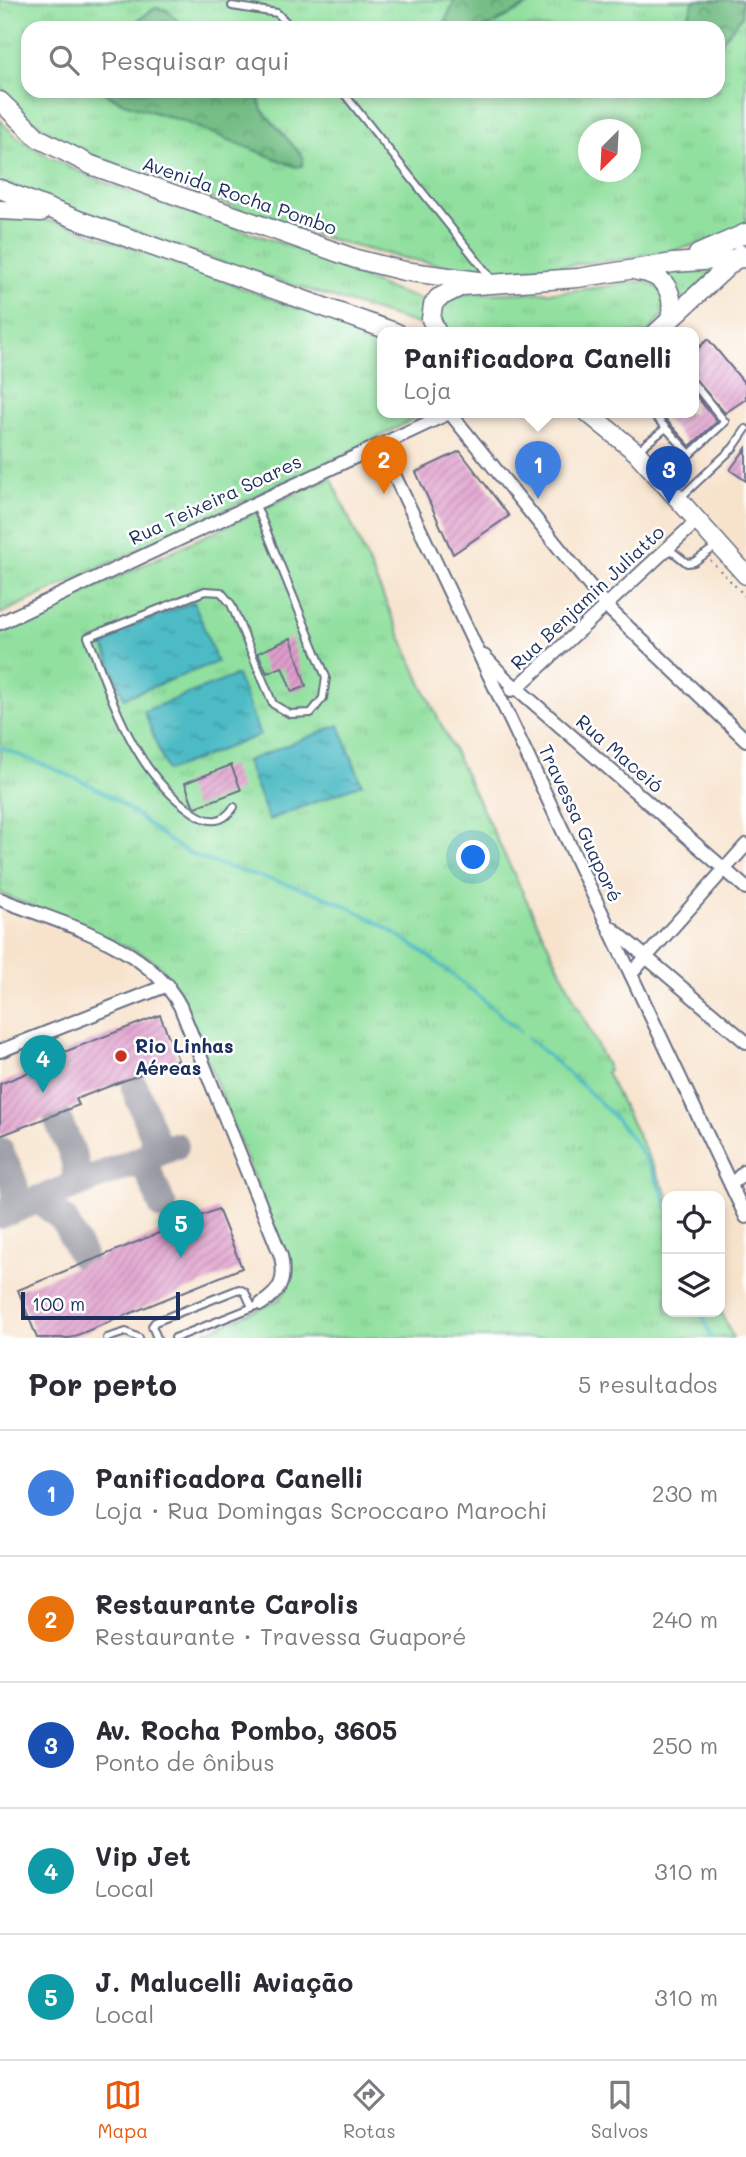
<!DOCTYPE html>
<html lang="pt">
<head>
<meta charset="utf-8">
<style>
  :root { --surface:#fff; --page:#f2f2f3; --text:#2b2b33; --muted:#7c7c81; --line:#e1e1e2; --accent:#ea580c }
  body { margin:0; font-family:Mali,sans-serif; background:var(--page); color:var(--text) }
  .controls { position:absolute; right:21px; bottom:21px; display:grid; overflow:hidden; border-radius:14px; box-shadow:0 4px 10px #0003 }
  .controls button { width:63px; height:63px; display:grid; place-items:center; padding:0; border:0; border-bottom:2px solid var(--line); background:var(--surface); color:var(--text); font:35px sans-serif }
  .compass { position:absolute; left:578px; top:119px; width:63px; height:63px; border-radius:50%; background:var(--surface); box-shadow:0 4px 10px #0003; rotate:204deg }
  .scale { position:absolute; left:21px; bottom:18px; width:159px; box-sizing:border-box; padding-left:7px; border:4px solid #1b2f5e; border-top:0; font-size:19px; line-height:24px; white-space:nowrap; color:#1b2f5e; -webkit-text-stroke:5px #fff; paint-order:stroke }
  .you { position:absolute; left:474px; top:858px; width:24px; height:24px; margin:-18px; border:5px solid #fff; border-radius:50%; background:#1a73e8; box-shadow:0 0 0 10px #1a73e833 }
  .badge { display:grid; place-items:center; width:46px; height:46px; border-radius:50%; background:var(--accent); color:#fff; font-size:23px; font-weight:700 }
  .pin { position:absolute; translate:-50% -58px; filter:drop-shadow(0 2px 4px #0008) }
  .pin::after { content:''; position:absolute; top:37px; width:24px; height:21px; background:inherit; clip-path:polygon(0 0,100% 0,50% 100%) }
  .popup { position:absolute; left:377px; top:327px; width:322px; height:91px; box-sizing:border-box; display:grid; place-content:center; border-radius:14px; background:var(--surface); filter:drop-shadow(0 2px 5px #0005); font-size:23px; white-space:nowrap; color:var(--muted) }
  .popup b { font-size:26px; color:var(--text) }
  .popup::after { content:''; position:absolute; left:50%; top:100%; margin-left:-14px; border:14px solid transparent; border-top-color:var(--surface) }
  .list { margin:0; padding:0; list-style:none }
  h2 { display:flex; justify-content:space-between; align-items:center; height:91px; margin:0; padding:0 28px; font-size:30px }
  h2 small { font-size:23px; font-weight:400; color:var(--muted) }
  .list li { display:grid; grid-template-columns:46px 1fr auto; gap:21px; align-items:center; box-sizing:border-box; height:126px; padding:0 28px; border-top:2px solid var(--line) }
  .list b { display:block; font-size:26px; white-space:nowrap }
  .list p { margin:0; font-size:23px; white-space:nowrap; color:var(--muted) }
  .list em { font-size:23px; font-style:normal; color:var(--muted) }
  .icon { flex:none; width:38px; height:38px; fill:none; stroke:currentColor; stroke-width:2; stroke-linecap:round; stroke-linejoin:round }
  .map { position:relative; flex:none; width:746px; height:1338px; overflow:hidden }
  .search { position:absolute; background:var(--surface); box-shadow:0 4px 10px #0003; left:21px; right:21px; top:21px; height:77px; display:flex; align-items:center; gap:18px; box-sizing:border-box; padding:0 24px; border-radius:21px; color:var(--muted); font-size:26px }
  .sheet { height:721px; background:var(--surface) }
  nav { display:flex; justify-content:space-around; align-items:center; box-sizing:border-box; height:98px; border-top:2px solid var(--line); background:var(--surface); font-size:19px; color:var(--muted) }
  nav a { display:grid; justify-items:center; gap:4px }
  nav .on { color:var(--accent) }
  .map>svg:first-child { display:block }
</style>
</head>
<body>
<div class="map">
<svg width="746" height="1338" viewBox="0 0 746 1338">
  <defs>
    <pattern id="grass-tufts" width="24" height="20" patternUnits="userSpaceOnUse" patternTransform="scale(1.75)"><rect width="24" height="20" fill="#91e09f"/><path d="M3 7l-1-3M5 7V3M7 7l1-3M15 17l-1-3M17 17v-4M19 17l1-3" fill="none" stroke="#7cc08b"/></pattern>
    <pattern id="forest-crowns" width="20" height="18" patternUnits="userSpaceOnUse" patternTransform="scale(1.75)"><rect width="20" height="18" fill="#74be86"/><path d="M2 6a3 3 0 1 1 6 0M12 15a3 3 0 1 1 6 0" fill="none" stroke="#5e9b71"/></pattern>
    <pattern id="water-ripples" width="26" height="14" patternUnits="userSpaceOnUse" patternTransform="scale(1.75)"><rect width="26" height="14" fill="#4dbbc5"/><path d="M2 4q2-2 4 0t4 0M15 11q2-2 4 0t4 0" fill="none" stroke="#3f98a3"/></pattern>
    <pattern id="building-hatch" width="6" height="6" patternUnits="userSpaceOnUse" patternTransform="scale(1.75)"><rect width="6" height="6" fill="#e09dcb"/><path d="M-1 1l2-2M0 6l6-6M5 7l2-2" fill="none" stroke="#b580a8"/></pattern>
  </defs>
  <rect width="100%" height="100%" fill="#fff"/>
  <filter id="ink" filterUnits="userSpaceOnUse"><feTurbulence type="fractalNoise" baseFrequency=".0143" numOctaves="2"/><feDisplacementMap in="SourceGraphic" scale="14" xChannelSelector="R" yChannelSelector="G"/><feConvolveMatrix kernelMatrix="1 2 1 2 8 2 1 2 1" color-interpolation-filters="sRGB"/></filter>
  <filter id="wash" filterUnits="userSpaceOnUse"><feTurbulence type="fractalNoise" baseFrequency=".00686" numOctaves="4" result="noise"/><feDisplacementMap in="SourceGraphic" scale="28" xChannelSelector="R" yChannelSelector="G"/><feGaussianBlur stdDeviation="1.57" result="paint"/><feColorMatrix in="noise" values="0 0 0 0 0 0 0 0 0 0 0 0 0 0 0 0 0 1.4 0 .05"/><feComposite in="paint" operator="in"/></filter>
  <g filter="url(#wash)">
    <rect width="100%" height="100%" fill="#f7e3cc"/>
    <g fill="url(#grass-tufts)" stroke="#56887e" stroke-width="2" fill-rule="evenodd">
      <path d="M0 0H455L442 28H184L167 10 155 8 127 28H28V91H101L124 103 303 157 262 110 257 91H718V46L742 16V0H746V225C696 250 642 258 587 263 550 267 511 273 475 269 342 256 209 196 83 152 60 140 7 109 0 82 0 64 0 21 0 0ZM588 130H630V172H588Z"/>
      <polygon points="537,0 694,0 684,28 486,28"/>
      <path d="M0 120C43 175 222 221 292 247 339 265 381 291 431 301L427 327 238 268 0 183Z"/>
      <polygon points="0,217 29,217 66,224 382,339 382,413 425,413 348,453 0,614"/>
      <polygon points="717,266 683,303 675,283 663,273"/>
      <polygon points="646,281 663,291 663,315 648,333 442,333 436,315 439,306 463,294 562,292"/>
      <polygon points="331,477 423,687 609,1070 606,1072 668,1196 667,1312 720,1312 720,1309 733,1338 193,1338 279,1300 286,1290 289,1267 183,998 160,966 145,955 0,893 0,632"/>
    </g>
    <g fill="url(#forest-crowns)" stroke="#487672" stroke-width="2">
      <polygon points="455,0 537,0 486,28 442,28"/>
      <polygon points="694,0 742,0 742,16 718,46 718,28 684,28"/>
      <polygon points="155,8 167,10 184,28 127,28"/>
      <polygon points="101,91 257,91 262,110 303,157 302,166 296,167 182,121 124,103"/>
    </g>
    <g fill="url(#water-ripples)" stroke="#347592" stroke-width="2">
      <polygon points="194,602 217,662 124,698 101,638"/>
      <polygon points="237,675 260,735 167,771 144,711"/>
      <polygon points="339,725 362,784 269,820 246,761"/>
    </g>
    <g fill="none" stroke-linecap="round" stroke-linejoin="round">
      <g stroke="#4dbbc5" stroke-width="3.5">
        <path d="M0 747C36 763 78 776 111 797 141 815 166 844 198 857 246 876 298 883 344 905 411 936 464 984 520 1031"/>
        <path d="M528 1038C585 1088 643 1131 667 1206"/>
        <polyline points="702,1312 711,1338"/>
      </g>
      <g stroke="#898995" stroke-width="28">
        <polyline points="135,1088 156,1142 150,1155"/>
        <path d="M58 1120C65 1139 86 1171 70 1187"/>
        <path d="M0 1151C7 1168 24 1194 11 1210"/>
        <polyline points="128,1165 141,1164 147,1169 163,1207"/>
        <polyline points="39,1199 64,1220 82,1256"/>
        <polyline points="0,1215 175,1146"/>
      </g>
    </g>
    <g id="blocks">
      <g fill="url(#building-hatch)">
        <polygon points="708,339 746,385 746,399 725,413 694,378 694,352"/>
        <polygon points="694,393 717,422 690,446 660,413 694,413"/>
        <polygon points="746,448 746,481 730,470"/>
        <polygon points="460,451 509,516 453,554 416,472"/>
        <polygon points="291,638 306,686 292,692 282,667 267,673 258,653"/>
        <polygon points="231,765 241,790 196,807 193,805 185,783"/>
        <polygon points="160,1015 178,1060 76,1099 79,1105 0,1136 0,1084 66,1057 64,1052"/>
        <polygon points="218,1209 242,1268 70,1338 37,1338 18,1290"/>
      </g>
    </g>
  </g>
  <g filter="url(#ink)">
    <use href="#blocks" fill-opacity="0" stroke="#686e84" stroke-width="2"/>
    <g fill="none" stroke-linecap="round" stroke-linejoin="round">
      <defs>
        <g id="service">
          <polyline points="232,6 277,13 292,28"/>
          <polyline points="342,91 491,278"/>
          <polyline points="652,413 690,454 725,422 694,384"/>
          <polyline points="637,451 666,428"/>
          <polyline points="680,498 733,448 746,429"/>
          <polyline points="668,548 687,563 694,562 718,545"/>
          <path d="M234 807C223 823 210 824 194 813 134 773 113 701 88 637L205 591 221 592 231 604 273 704 290 714 311 713 323 698 326 677 255 503"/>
          <polyline points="107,1338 126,1332 139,1338"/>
          <polyline points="157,1338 152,1326 155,1322 239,1289 245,1292 252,1307"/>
          <polyline points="175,1338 256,1306"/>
        </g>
        <g id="minor">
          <polyline points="450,413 606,606 746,740"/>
          <polyline points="380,445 746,1217"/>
          <polyline points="0,623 449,413"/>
          <polyline points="484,656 505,678 746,888"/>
          <polyline points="511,690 517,688 697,521"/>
          <path d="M0 899C61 924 148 944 180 1006L281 1256C286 1280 281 1291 261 1304"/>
          <polyline points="613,929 746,1042"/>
          <polyline points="631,974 746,845"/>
          <polyline points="0,1051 168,985"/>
          <polyline points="731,1185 746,1170"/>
        </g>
        <g id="secondary">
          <polyline points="0,101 38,138 91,165 356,259 404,271 486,282"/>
          <polyline points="0,189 81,221 397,333"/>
          <polyline points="0,210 41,212"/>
          <polyline points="698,254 746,233"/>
          <path d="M637 271C665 274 676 293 670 320"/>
          <polyline points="437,333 431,319 433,305 438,298 462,286 578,278 673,263 746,258"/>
          <polyline points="656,333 741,254"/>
          <polyline points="588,413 636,452 746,575"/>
        </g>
      </defs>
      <use href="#service" stroke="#686e84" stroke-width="10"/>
      <use href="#minor" stroke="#686e84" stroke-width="16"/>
      <use href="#secondary" stroke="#686e84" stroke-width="21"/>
      <g stroke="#686e84" stroke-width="2" stroke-dasharray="2 5" stroke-linecap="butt">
        <polyline points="568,413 573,417"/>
        <polyline points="710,560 746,597"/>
      </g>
      <use href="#service" stroke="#fff" stroke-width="6"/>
      <use href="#minor" stroke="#fff" stroke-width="12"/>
      <use href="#secondary" stroke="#fff" stroke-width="18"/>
    </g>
  </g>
  <circle fill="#c8321e" stroke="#fff" stroke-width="2.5" cx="121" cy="1056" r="7"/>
  <g text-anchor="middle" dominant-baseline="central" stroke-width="5" stroke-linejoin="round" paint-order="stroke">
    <g font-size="19" fill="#1b2f5e" stroke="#fff">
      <text transform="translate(240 195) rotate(19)">Avenida Rocha Pombo</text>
      <text transform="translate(215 499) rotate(-25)">Rua Teixeira Soares</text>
      <text transform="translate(587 597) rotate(-43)">Rua Benjamin Juliatto</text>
      <text transform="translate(620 753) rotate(41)">Rua Maceió</text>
      <text transform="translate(581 823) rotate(65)">Travessa Guaporé</text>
    </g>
    <g font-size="19" font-weight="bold" fill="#1b2f5e" stroke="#fff" text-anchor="start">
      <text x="135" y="1045">Rio Linhas<tspan x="135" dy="22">Aéreas</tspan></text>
    </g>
  </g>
</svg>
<div class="controls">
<button><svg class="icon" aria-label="locate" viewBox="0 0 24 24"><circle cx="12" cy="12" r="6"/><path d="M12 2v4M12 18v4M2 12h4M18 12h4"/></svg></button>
<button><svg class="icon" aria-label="layers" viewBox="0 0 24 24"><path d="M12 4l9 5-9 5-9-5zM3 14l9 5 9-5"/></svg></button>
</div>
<svg class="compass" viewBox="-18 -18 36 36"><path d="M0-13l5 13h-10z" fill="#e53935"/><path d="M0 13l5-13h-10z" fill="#7c7c81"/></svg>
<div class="scale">100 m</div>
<div class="you"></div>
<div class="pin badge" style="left:538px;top:499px;background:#3f7fe0">1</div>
<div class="popup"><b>Panificadora Canelli</b>Loja</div>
<div class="pin badge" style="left:384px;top:494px;background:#e8710a">2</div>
<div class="pin badge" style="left:669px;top:504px;background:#1a4fb4">3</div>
<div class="pin badge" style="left:43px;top:1093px;background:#0f9aa8">4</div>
<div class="pin badge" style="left:181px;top:1258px;background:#0f9aa8">5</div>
<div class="search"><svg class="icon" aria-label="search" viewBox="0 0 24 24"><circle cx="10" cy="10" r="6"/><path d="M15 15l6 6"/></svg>Pesquisar aqui</div>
</div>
<section class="sheet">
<h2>Por perto<small>5 resultados</small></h2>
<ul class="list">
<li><span class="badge" style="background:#3f7fe0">1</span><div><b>Panificadora Canelli</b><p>Loja · Rua Domingas Scroccaro Marochi</p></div><em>230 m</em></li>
<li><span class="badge" style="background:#e8710a">2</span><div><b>Restaurante Carolis</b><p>Restaurante · Travessa Guaporé</p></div><em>240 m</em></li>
<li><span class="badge" style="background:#1a4fb4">3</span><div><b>Av. Rocha Pombo, 3605</b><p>Ponto de ônibus</p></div><em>250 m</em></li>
<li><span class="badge" style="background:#0f9aa8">4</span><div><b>Vip Jet</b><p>Local</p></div><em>310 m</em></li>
<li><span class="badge" style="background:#0f9aa8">5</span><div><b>J. Malucelli Aviação</b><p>Local</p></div><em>310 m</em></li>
</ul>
</section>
<nav>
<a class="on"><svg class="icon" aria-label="map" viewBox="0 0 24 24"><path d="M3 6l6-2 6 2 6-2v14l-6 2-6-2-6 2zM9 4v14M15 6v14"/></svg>Mapa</a>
<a><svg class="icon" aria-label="directions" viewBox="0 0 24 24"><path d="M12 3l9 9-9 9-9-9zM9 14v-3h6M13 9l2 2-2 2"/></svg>Rotas</a>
<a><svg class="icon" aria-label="saved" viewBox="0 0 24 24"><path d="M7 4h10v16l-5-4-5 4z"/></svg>Salvos</a>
</nav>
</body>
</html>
